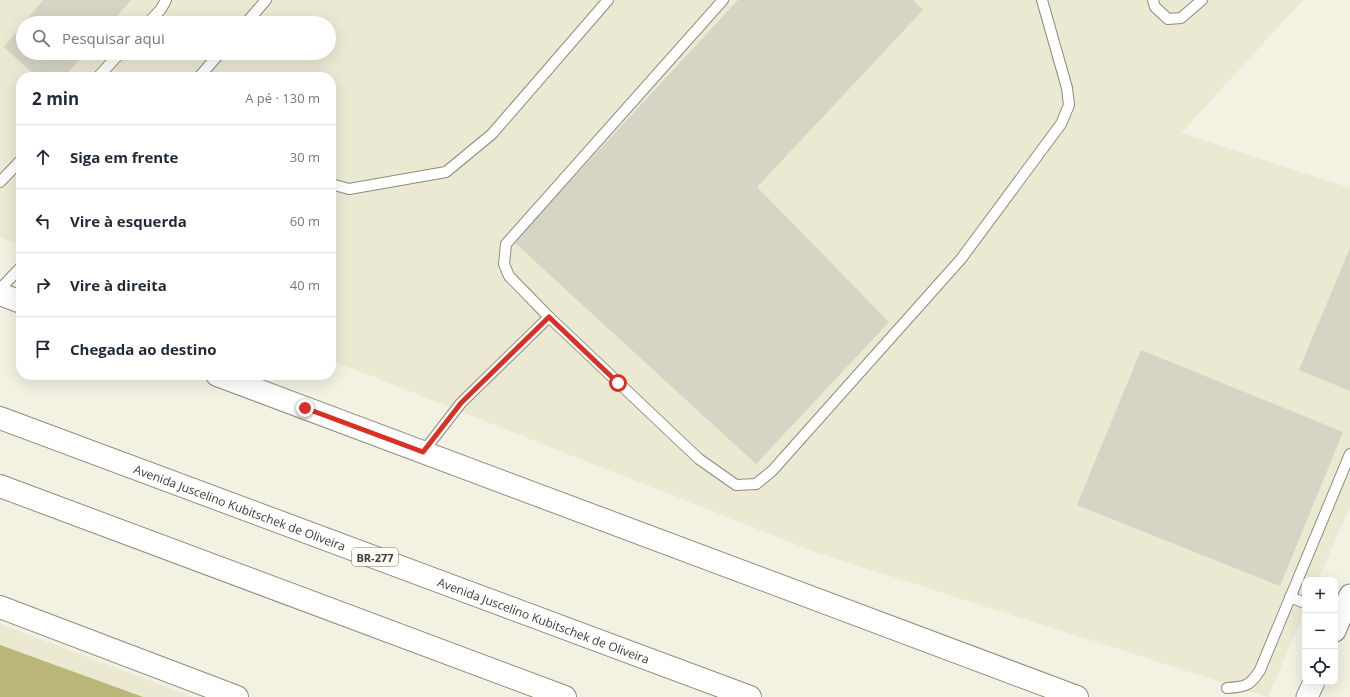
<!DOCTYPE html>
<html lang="pt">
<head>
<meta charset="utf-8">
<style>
  :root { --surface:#fff; --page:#f6f6f7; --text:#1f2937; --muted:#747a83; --line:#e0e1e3 }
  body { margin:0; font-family:"Open Sans",sans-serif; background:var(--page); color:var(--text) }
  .controls { position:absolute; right:12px; bottom:12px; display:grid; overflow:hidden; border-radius:8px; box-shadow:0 4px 16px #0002 }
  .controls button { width:36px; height:36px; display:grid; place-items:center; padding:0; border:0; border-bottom:1px solid var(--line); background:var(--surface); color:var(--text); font:20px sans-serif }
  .stop { position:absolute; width:12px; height:12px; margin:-9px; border:3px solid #d93025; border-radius:50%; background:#fff }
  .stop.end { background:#d93025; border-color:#fff; box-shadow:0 1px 4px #0008 }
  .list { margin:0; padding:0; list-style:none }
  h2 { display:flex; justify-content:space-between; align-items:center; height:52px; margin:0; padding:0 16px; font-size:17px }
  h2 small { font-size:13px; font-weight:400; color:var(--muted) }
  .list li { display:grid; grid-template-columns:26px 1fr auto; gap:12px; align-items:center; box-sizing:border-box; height:64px; padding:0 16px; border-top:1px solid var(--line) }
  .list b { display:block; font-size:15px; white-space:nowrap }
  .list em { font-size:13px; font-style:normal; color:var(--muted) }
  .icon { flex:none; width:22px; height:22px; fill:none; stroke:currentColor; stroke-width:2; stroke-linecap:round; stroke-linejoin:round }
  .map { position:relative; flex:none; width:1350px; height:697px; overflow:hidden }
  .search { position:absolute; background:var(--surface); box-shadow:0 4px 16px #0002; left:16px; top:16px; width:320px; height:44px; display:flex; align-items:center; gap:10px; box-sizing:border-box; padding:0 14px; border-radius:22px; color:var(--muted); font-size:15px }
  .panel { position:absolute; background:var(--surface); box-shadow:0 4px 16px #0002; left:16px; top:72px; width:320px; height:308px; border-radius:16px }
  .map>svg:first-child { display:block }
</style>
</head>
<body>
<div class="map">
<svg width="1350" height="697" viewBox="0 0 1350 697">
  <rect width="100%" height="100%" fill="#f2f1e2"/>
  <g fill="#ebe9d2" fill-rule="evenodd">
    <path d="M0 0H1303L1181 133 1350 188V507L1318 580H1305V611L1268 697 815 552 331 360V77H21V245L0 237ZM23 23H329V53H23Z"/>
    <polygon points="0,624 193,697 0,697"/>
  </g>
  <polygon fill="#bab67a" points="0,645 143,697 0,697"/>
  <g fill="#d5d4c5">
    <polygon points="43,0 131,0 111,23 24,23"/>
    <polygon points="738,0 913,0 923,10 757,187 889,322 756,464 514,242"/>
    <polygon points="23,24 23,53 85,53 64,77 37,77 4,47"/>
    <polygon points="1350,248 1350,391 1299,370"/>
    <polygon points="1141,350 1343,432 1280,586 1077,505"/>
  </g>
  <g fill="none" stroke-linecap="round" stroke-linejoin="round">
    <defs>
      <g id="service">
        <polyline points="723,0 506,244 504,264 509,276 549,317 699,459 736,485 756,484 772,471 961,259 1061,124 1069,105 1067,88 1042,0"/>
        <polyline points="1153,0 1155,7 1168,19 1181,18 1202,0"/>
        <polyline points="148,23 161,9 166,0"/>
        <polyline points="246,23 266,0"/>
        <polyline points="98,77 120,53"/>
        <polyline points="199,77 220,53"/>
        <polyline points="0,182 21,160"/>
        <polyline points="331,184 349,189 446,172 492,134 608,0"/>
        <polyline points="0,289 21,267"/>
        <polyline points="423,452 461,403 549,317"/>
        <polyline points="1290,597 1305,603"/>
        <path d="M1227 688C1245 687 1250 686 1260 670L1350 454"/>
      </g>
      <g id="minor">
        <polyline points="1335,631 1350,595"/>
        <polyline points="1307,697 1314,682"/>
      </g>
      <polyline id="tertiary" points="0,607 237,697"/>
      <g id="secondary">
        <polyline points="0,294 21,302"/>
        <polyline points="217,375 1077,697"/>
      </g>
      <g id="motorway">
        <path id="s1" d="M0 418 750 697"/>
        <polyline points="0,486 565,697"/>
      </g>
    </defs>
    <use href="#service" stroke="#8d8c7e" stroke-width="12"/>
    <use href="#minor" stroke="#8d8c7e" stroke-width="23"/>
    <use href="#tertiary" stroke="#8d8c7e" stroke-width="24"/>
    <use href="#secondary" stroke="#8d8c7e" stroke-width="24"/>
    <use href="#motorway" stroke="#8d8c7e" stroke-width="24"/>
    <use href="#service" stroke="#fff" stroke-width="10"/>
    <use href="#minor" stroke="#fff" stroke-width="21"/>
    <use href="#tertiary" stroke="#fff" stroke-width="22"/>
    <use href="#secondary" stroke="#fff" stroke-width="22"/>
    <use href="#motorway" stroke="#fff" stroke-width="22"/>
  </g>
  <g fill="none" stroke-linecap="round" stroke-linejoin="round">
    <polyline stroke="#d93025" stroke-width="5" points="305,408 423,452 461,403 549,317 618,383"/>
  </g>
  <g text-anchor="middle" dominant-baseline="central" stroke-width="3" stroke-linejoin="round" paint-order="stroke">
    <rect fill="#fffef5" stroke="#76766f" stroke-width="1" x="352" y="548" width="46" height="18" rx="3"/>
    <g font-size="11" font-weight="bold" fill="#3c3b35">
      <text x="375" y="557">BR-277</text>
    </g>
    <g font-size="12" fill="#3c3b35" stroke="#fffef5">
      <text stroke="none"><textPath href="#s1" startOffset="256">Avenida Juscelino Kubitschek de Oliveira</textPath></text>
      <text stroke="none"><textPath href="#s1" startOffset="580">Avenida Juscelino Kubitschek de Oliveira</textPath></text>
    </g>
  </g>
</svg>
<div class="controls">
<button>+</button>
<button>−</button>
<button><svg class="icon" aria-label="locate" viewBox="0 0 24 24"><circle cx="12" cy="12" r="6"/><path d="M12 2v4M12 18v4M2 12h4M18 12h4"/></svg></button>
</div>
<div class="stop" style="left:618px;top:383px"></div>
<div class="stop end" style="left:305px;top:408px"></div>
<div class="search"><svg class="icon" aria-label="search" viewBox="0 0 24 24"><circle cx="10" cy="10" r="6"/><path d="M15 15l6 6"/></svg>Pesquisar aqui</div>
<section class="panel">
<h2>2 min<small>A pé · 130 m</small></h2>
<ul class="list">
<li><svg class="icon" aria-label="ahead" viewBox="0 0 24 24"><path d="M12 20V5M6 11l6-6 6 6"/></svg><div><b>Siga em frente</b></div><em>30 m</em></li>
<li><svg class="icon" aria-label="left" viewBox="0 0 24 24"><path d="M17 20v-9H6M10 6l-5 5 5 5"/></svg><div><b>Vire à esquerda</b></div><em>60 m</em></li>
<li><svg class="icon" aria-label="right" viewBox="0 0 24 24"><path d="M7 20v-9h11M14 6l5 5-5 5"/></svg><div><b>Vire à direita</b></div><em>40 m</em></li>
<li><svg class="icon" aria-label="arrive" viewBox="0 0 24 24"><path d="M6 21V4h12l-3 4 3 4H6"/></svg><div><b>Chegada ao destino</b></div></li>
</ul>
</section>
</div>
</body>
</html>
